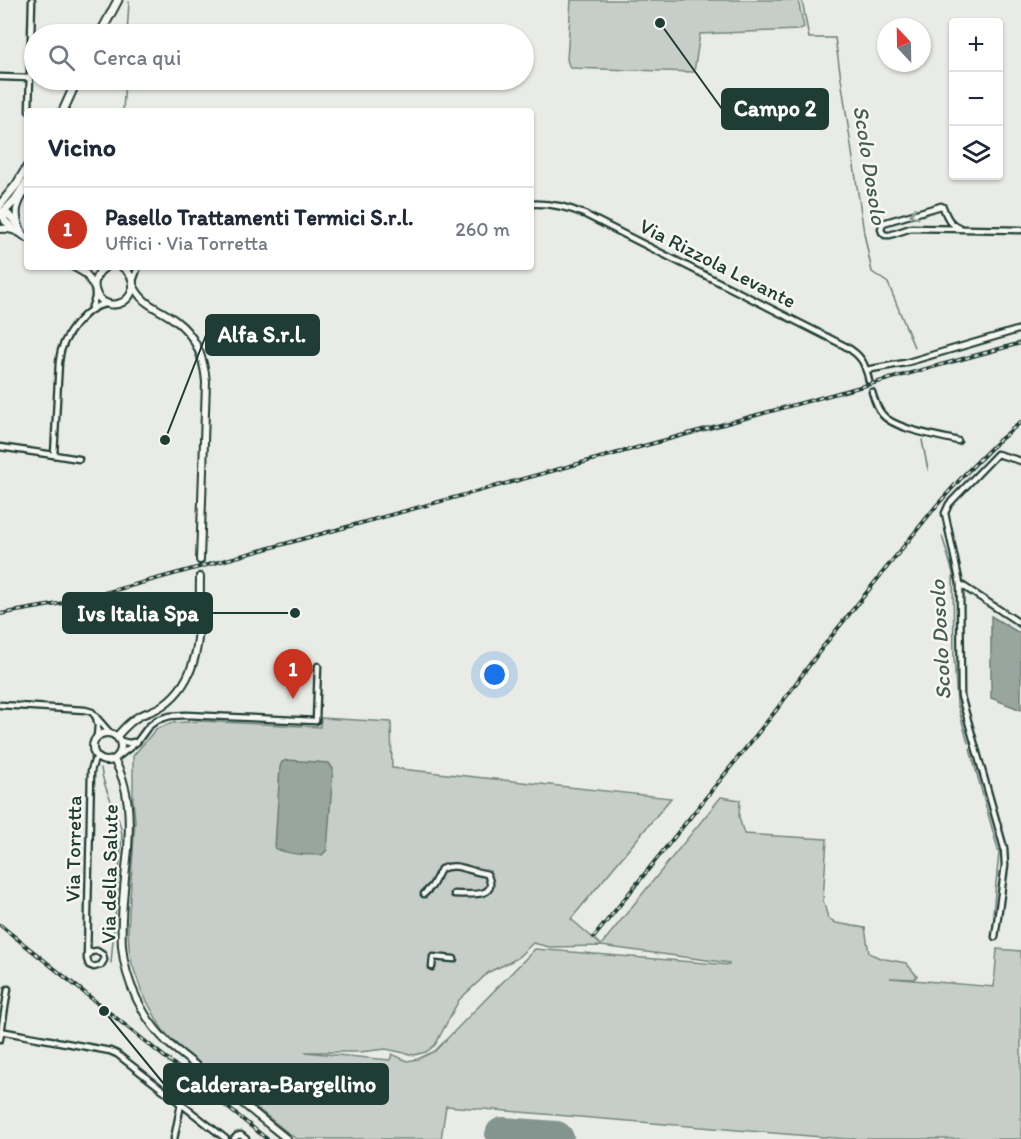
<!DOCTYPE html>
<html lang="it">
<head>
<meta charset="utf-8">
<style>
  :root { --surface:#fff; --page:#f2f2f3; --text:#1f2937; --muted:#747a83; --line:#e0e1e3; --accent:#c8321e }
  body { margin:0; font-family:Itim,sans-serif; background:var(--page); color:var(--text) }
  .controls { position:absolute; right:18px; top:18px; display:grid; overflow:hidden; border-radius:6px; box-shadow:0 2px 4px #0004 }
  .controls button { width:54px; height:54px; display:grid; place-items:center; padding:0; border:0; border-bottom:2px solid var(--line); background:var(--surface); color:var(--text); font:30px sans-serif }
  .compass { position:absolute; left:877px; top:18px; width:54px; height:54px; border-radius:50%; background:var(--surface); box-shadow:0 2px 4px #0004; rotate:338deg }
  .you { position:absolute; left:495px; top:675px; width:21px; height:21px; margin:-15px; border:4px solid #fff; border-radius:50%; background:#1a73e8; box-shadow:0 0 0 9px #1a73e833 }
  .badge { display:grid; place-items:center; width:39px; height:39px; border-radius:50%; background:var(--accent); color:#fff; font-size:20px; font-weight:700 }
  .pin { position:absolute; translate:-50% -50px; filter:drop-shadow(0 2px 3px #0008) }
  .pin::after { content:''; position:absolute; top:32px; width:21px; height:18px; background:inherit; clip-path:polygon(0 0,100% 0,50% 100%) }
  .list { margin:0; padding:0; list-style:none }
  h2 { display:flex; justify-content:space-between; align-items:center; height:78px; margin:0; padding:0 24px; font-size:26px }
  h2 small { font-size:20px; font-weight:400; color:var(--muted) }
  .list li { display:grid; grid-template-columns:39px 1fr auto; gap:18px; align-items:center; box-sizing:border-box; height:84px; padding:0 24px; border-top:2px solid var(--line) }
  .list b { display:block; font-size:22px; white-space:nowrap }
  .list p { margin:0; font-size:20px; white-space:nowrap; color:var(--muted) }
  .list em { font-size:20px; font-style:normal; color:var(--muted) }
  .icon { flex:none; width:33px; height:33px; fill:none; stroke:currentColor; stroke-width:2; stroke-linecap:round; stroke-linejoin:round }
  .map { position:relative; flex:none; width:1021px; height:1139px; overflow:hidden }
  .search { position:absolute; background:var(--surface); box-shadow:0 2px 4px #0004; left:24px; top:24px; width:510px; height:66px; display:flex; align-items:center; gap:15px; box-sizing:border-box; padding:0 21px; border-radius:33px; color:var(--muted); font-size:22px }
  .panel { position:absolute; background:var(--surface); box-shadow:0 2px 4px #0004; left:24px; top:108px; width:510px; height:162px; border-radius:6px }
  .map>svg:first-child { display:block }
</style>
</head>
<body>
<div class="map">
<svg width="1021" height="1139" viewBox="0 0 1021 1139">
  <rect width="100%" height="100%" fill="#e9ebe7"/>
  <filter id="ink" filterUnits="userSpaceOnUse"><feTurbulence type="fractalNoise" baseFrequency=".0167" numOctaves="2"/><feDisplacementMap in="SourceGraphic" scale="12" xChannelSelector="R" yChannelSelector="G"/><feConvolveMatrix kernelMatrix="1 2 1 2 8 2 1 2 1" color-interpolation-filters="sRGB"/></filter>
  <g filter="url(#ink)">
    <g fill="#c7cec9" stroke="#73867e" stroke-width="1.5" fill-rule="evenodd">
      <polygon points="571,0 798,0 804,27 798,30 700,34 694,72 570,68 567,60"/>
      <path d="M321 718 391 722 392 768 671 798 571 919 601 945 721 797 740 800 739 817 744 834 827 839 823 900 828 918 836 923 865 928 869 953 880 958 906 963 917 976 914 979 890 978 994 987 997 949 1021 951V1139H847L446 1106 441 1139H296L177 1045 162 1029 142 992 132 964 129 947 128 929 135 820 133 799V756L156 729 172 723 201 721 320 727ZM533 943 549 947 601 946 729 963V965L535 949 435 1051 418 1059 407 1061 392 1054 390 1060 304 1052H360L386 1049 414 1055 426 1052 435 1045 459 1000 489 972 516 959Z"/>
    </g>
    <g fill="#99a6a0" stroke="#687c75" stroke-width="1.5">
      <polygon points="991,616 1021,634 1021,710 991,698"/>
      <path d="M287 760 329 763 333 769 327 850 322 855C309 855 285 855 275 848L280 767 282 762Z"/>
    </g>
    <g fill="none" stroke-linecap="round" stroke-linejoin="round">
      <g stroke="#687c75" stroke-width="1.5">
        <polyline points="802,0 809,38 835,38 864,233 872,272 888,283 914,347"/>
        <polyline points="127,34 129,2"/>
        <polyline points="123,111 125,80"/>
        <polyline points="922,440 928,470"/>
        <polyline points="942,536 953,573 954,655 957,703 968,743"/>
        <polyline points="970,749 999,853 993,913"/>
        <path d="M101 768C103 792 120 812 122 835L111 963"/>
      </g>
      <polyline stroke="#84948e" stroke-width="36" points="503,1135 556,1139"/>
      <polyline stroke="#c1c8c3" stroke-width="6" stroke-dasharray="6 3" stroke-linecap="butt" points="200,577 200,560"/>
      <defs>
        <g id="minor">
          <polyline points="0,77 30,78"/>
          <polyline points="29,111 32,0"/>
          <path d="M531 204C550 203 567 207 584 214L845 346C862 356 865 363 869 381"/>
          <path d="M960 228C950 224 947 218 943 207L941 206 883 223 881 229 882 232 885 235H890L911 228 1021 230"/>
          <polyline points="133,281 138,267"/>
          <polyline points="91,309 95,298 95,292"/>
          <polyline points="866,370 905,363 1021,329"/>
          <path d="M872 392C874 399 877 408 882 414 893 429 939 436 958 441"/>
          <path d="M0 447 54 455 59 362C60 358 60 352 62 348 68 331 89 304 108 304"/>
          <polyline points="54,455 79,459"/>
          <polyline points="960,584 1021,624"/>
          <polyline points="0,705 85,710 92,712 96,717"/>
          <polyline points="97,736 98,726 96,717 110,733"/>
          <polyline points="121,741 129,743 134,742"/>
          <polyline points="119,756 137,742 148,727 157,720 170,716 186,715 316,721 318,666"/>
          <path d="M424 894 432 886 441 869C455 862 468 871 483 873L487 874C500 899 469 894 454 894"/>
          <polyline points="995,937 1005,866 1004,848 961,696 960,584 945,513 949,504 997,454 1021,461"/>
          <polyline points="87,957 90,952 97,951 103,955 104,960 101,965 94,967 89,965 87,959 91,771 94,761 97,758"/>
          <polyline points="432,967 433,957 454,959"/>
          <polyline points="0,1031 110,1051 117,1054 226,1139"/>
          <polyline points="0,1039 8,989"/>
          <polyline points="174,1139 181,1104"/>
          <polyline points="234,1139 237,1136 241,1135 246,1139"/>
        </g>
        <g id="tertiary">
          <polyline points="1,211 8,214 18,225"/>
          <polyline points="3,213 5,221 14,229"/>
          <path d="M0 229C10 228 19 231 27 238"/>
          <path d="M23 235C13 215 15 206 27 188"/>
          <polyline points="74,267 86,274 94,287"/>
          <path d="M106 267C82 281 100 314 123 302 128 299 132 293 133 287 134 278 129 272 122 267"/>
          <path d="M133 285C144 307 158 307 176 321 196 336 204 358 206 382L200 560"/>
          <circle cx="107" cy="747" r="14"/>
          <path d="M117 736C124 728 131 720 141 715 149 712 156 710 163 705 205 676 199 621 200 577"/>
          <path d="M114 760C130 787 130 819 128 849 125 880 120 916 122 946 125 982 143 1019 169 1044L287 1139"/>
        </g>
        <g id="secondary">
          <polyline points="100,34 118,0"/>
          <polyline points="63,111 77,80"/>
          <polyline points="0,205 17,184 27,167"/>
          <polyline points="0,216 15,200 27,182"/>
        </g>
      </defs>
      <use href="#minor" stroke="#1f3d34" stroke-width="9"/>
      <use href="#tertiary" stroke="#1f3d34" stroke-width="10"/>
      <use href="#secondary" stroke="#1f3d34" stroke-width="11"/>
      <use href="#minor" stroke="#f6f6f2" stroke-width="4.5"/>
      <use href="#tertiary" stroke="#f6f6f2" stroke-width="6"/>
      <use href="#secondary" stroke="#f6f6f2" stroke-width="7"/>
      <defs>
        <g id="rail">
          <polyline points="0,614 75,601 1021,343"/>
          <polyline points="0,925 267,1139"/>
          <polyline points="594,937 774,713 822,648 937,505 964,475 996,443 1021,422"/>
        </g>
      </defs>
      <use href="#rail" stroke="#1f3d34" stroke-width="4"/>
      <use href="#rail" stroke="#f6f6f2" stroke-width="1.5" stroke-dasharray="4.5" stroke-linecap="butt"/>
    </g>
    <defs><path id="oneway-chevron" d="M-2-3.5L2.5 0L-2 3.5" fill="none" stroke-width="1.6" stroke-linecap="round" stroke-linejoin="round" transform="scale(1.5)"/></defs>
    <use stroke="#8a9a93" href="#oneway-chevron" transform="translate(914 214) rotate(164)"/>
  </g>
  <g text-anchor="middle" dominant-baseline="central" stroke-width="5" stroke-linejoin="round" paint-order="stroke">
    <g font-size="21" fill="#1f3d34" stroke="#f6f6f2">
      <text transform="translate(718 263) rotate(27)">Via Rizzola Levante</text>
      <text transform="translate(73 849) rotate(-89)">Via Torretta</text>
      <text transform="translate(109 874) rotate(-89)">Via della Salute</text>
    </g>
    <g font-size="22" font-style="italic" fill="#445c54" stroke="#f6f6f2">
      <text transform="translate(870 165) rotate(81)">Scolo Dosolo</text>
      <text transform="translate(940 640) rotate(-93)">Scolo Dosolo</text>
    </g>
  </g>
  <path fill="none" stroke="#1f3d34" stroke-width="2" d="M660 23L722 109M165 440L206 335M295 613L212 613M104 1011L164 1084"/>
  <g fill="#1f3d34" stroke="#f6f6f2" stroke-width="2">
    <circle cx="660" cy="23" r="6"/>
    <circle cx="165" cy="440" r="6"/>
    <circle cx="295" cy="613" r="6"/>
    <circle cx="104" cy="1011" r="6"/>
  </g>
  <g fill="#1f3d34" stroke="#1f3d34" stroke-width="2">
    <rect x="722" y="89" width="106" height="40" rx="6"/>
    <rect x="206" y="315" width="113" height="40" rx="6"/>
    <rect x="63" y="593" width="149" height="40" rx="6"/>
    <rect x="164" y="1064" width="224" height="40" rx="6"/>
  </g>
  <g font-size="22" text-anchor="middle" font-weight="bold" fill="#fff">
    <text x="775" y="116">Campo 2</text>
    <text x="262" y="342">Alfa S.r.l.</text>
    <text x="138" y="621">Ivs Italia Spa</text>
    <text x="276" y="1092">Calderara-Bargellino</text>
  </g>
</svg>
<div class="controls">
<button>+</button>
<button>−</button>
<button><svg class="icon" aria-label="layers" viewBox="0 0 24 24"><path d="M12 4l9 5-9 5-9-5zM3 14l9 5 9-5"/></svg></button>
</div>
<svg class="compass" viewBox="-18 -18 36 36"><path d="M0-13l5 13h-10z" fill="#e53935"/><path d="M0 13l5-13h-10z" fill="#747a83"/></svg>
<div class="you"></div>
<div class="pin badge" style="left:293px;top:699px">1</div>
<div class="search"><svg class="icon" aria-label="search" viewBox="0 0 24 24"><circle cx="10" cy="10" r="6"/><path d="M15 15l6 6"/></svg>Cerca qui</div>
<section class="panel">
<h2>Vicino<small></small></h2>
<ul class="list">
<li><span class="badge">1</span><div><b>Pasello Trattamenti Termici S.r.l.</b><p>Uffici · Via Torretta</p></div><em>260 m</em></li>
</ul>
</section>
</div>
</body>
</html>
